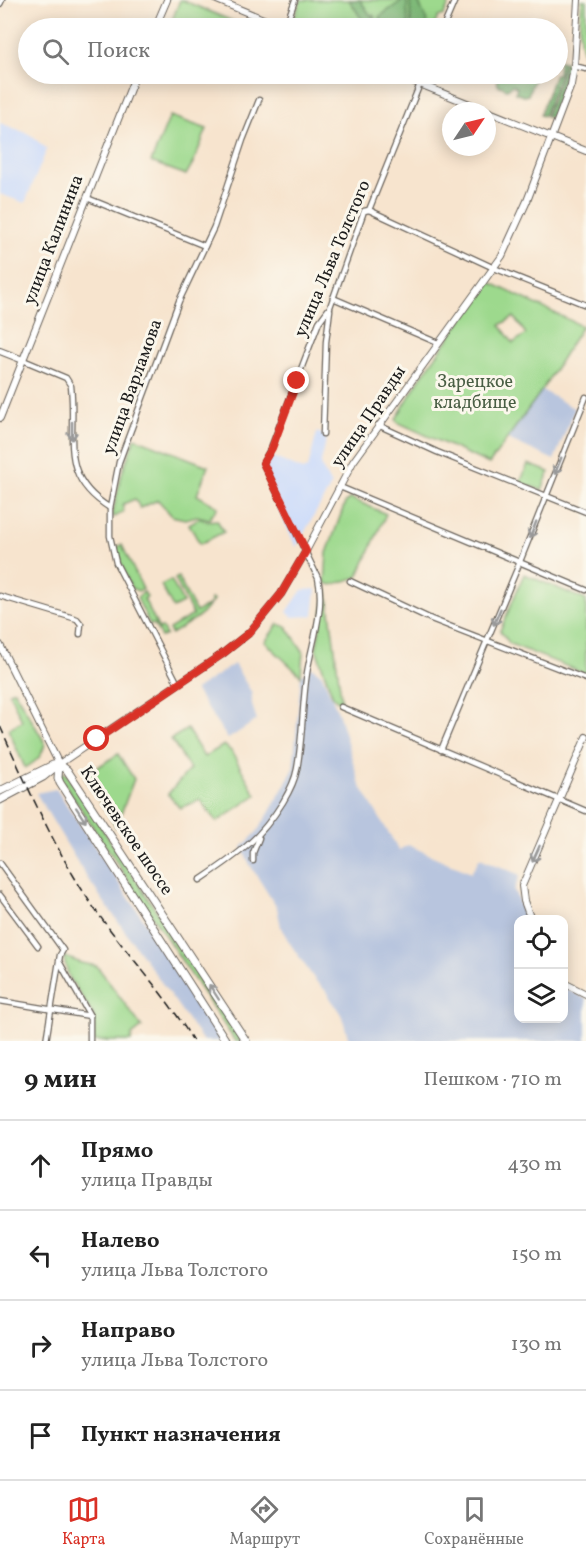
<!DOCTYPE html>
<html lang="ru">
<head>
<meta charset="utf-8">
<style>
  :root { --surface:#fff; --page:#f6f6f6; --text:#222; --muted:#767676; --line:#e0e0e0; --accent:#d93025 }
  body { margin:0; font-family:Vollkorn,serif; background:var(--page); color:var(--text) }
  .controls { position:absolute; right:18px; bottom:18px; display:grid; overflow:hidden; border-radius:12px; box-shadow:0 3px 15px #0003 }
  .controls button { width:54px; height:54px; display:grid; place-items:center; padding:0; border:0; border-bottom:2px solid var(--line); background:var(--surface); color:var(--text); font:30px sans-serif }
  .compass { position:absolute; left:442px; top:102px; width:54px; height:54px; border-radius:50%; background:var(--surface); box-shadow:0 3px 15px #0003; rotate:55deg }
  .stop { position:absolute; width:18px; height:18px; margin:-14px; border:4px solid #d93025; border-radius:50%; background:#fff }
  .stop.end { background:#d93025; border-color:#fff; box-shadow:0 2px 6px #0008 }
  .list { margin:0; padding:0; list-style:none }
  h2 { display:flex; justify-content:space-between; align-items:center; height:78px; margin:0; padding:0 24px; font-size:26px }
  h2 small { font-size:20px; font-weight:400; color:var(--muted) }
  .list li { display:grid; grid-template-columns:39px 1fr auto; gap:18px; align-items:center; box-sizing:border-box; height:90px; padding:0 24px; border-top:2px solid var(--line) }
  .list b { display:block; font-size:22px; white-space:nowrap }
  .list p { margin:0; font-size:20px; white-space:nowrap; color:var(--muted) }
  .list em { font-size:20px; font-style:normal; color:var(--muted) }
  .icon { flex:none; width:33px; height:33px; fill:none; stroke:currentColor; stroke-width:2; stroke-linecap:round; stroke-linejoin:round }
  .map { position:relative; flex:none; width:586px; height:1041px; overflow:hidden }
  .search { position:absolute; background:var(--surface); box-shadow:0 3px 15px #0003; left:18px; right:18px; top:18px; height:66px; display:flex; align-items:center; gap:15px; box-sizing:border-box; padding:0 21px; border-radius:33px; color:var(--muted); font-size:22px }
  .sheet { height:438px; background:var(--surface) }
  nav { display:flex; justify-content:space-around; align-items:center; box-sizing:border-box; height:84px; border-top:2px solid var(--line); background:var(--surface); font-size:16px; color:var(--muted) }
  nav a { display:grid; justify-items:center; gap:3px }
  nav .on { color:var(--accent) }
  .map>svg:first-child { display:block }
</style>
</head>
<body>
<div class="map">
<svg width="586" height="1041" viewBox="0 0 586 1041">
  <rect width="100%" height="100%" fill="#fbf7ec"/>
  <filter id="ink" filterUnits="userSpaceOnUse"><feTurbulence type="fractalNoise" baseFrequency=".0167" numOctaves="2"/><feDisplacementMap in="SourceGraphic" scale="12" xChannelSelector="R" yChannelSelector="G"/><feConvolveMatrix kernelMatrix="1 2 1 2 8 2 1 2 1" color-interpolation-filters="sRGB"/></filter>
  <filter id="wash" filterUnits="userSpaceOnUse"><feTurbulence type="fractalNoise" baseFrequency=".008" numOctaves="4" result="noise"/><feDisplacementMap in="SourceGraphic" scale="24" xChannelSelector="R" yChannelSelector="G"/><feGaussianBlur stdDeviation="1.35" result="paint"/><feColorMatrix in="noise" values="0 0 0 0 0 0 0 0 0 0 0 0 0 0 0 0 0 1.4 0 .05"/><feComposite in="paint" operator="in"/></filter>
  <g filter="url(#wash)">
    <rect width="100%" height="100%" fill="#f7e4ce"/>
    <g fill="#ccdbfa">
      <polygon points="0,123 29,134 47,149 25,203 0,194"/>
      <polygon points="317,432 327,436 321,462 322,468 330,483 332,484 296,547 276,505 270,484 262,469 267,465 270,456 303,470 308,468"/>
      <polygon points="316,589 313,616 292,617 287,612 302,590"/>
    </g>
    <g fill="#b8c5de">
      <polygon points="542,390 575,409 554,460 508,439"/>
      <polygon points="234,664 252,693 252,705 257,720 228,739 195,690"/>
      <polygon points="312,667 322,675 338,712 360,785 399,850 408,845 471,873 480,858 520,875 514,890 526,919 518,920 518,1018 564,1018 564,987 586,999 586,1041 349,1041 342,1016 325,990 315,980 289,942 281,927 277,908 250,865 242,847 256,833 269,813 293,770 301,676"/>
      <polygon points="56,789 196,998 222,1041 203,1041 87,878 36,793"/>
    </g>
    <g fill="#9dd98d" stroke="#5c7a54" stroke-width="1.5" fill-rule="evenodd">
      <polygon points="180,0 182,0 249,28 169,28"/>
      <polygon points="301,0 451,0 444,15 438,17 433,28 295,28 289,23 291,18 294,18"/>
      <path d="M582 0H586V60C576 41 580 21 582 0Z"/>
      <polygon points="170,116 207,129 193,163 186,175 151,162"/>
      <path d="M489 282 582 326 542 390 489 464 397 422 396 419 419 380ZM514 317 526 334 513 343 500 325Z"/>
      <polygon points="135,438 208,466 197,495 218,507 209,519 197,516 185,519 172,516 158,500 140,508 135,499 123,504 123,512 115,517 112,516 122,473"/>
      <polygon points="528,464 549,472 542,490 520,483"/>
      <polygon points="350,498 386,514 358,577 332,585 325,583 327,553 345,503"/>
      <polygon points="199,518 207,521 217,520 224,532 200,544 189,524"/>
      <polygon points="122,545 143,589 138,591 131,588 116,550 118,546"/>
      <polygon points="524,574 586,600 586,674 510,644 500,631"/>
      <polygon points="178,577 196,612 210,604 210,599 214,600 200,616 171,634 169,629 193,615 175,579"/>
      <polygon points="171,580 183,603 173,608 161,585"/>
      <polygon points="327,588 342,704 333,697 316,649"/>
      <polygon points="144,592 147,597 144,599 159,629 162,628 166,635 161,637 154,624 150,625 137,598"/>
      <polygon points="278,624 287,627 303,651 301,676 265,642"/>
      <path d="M14 690 45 743C42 757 37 761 25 768L8 729 22 721 9 692Z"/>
      <polygon points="187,729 204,757 224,745 231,751 256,795 217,822 200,800 180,808 168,794 190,769 171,739"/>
      <polygon points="118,754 134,779 116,827 84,776"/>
      <polygon points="61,772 66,774 242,1041 235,1041 60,777"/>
      <polygon points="63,956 81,963 97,966 142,1027 132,1035 131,1041 94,1041 94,1016 69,977"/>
    </g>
    <g fill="#7eb978" stroke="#4d6a4a" stroke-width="1.5">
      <polygon points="349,0 360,0 371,16 373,15 375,18 365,24"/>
      <polygon points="403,0 407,0 408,28 386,28 379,17"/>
      <polygon points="410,0 418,1 426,19 428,28 411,28"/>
      <polygon points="559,61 564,62 544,116 540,115 555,74 558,74"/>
      <polygon points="566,62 568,65 566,72 551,118 546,117"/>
      <polygon points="495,74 536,74 528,95 524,96 515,93 517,88 513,85 507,89 498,85"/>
    </g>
  </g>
  <g filter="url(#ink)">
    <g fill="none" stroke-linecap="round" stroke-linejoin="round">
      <defs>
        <g id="street">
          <polyline points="0,4 2,0"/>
          <polyline points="285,28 295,0"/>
          <polyline points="443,28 455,0"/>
          <polyline points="574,66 586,69"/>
          <polyline points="87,198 205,246"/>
          <polyline points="369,210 494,268 586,305"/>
          <polyline points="333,298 438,343"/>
          <path d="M23 360 66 378 71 386C77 438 57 475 110 508"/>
          <polyline points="378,425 437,452 586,512"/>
          <polyline points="323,434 326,342 330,310"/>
          <polyline points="340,487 586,590"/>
          <polyline points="350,581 431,619 586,679"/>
          <polyline points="0,596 77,619 81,624 80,634"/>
          <polyline points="178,684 116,563 110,536 110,508 119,462 179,301 214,227 243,140 259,100"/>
          <polyline points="341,707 586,811"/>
          <polyline points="441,750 517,569 586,397"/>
          <polyline points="253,861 253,853 259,838"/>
          <polyline points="0,863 63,950 60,955 46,1041"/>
          <path d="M200 880C237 855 259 841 283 802 289 792 295 780 297 769 303 737 302 704 307 673 312 642 325 609 318 578L263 463 271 448 319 322 330 307 364 211 369 210 424 74"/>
          <polyline points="0,895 38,946"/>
          <polyline points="60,963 90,1016 90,1041"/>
          <polyline points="0,1001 90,1016"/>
        </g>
        <g id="secondary">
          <polyline points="217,0 285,28"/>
          <polyline points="155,28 167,0"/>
          <polyline points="395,74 586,151"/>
          <polyline points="0,351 23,360"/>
          <polyline points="0,418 136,74"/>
          <polyline points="0,645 59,764 221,655 249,633 281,594 306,551 353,462 502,256 527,201 571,85 574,66 578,0"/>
          <polyline points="531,920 524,901 522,886 586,737"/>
          <polyline points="564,983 586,994"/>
        </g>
        <g id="primary">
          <polyline points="59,764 67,770 246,1041"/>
          <polyline points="59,764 58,778 60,783 226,1041"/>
          <polyline points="0,791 53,765"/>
          <polyline points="0,800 43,777 59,764"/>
        </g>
      </defs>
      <use href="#street" stroke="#69625a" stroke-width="7"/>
      <use href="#secondary" stroke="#69625a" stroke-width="8"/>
      <use href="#primary" stroke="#69625a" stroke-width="9"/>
      <use href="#street" stroke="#fff" stroke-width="4.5"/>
      <use href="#secondary" stroke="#fff" stroke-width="6"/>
      <use href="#primary" stroke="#fff" stroke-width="7"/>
      <path stroke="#1c1c1c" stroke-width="1.5" stroke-dasharray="9 4.5" stroke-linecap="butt" d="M0 726C27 786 55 850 92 905 124 952 165 992 193 1041"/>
    </g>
    <defs><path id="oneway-shaft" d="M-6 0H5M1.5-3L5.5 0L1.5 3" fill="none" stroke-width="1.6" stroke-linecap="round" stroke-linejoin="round" transform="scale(1.5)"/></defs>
    <g stroke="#999">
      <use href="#oneway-shaft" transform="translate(72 431) rotate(90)"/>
      <use href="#oneway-shaft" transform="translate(558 466) rotate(112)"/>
      <use href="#oneway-shaft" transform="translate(533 530) rotate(111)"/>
      <use href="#oneway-shaft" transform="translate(497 617) rotate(113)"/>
      <use href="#oneway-shaft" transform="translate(81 815) rotate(57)"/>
      <use href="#oneway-shaft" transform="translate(536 854) rotate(114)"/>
      <use href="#oneway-shaft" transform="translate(214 992) rotate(-123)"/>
    </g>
  </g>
  <g fill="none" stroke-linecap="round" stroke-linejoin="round" filter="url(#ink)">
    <polyline stroke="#d93025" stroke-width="8" points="97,739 221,655 249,633 281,594 306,551 263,463 272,448 297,381"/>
  </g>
  <g text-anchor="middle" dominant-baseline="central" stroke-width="6" stroke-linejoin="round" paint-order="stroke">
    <g font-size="18" fill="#1c1c1c" stroke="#fbf7ec">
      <text transform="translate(54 240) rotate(-69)">улица Калинина</text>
      <text transform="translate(333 259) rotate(-67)">улица Льва Толстого</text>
      <text transform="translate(133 387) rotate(-70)">улица Варламова</text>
      <text transform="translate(369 417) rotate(-56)">улица Правды</text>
      <text transform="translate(126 831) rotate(56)">Ключевское шоссе</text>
    </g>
    <g font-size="18" fill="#495e44" stroke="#fbf7ec">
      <text x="475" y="382">Зарецкое<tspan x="475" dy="21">кладбище</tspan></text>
    </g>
  </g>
</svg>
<div class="controls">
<button><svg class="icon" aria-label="locate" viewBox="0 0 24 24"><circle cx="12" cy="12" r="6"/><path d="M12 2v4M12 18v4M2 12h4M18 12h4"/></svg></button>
<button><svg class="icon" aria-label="layers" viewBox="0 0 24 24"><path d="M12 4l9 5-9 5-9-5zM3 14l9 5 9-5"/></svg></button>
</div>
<svg class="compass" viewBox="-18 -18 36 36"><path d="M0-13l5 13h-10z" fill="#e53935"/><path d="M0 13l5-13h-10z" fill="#767676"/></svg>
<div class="stop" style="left:97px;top:739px"></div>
<div class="stop end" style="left:297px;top:381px"></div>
<div class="search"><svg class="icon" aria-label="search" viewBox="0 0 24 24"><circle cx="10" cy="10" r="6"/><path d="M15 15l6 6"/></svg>Поиск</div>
</div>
<section class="sheet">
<h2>9 мин<small>Пешком · 710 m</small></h2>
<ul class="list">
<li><svg class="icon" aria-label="ahead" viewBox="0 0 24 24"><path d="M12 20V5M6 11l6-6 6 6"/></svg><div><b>Прямо</b><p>улица Правды</p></div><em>430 m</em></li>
<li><svg class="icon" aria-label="left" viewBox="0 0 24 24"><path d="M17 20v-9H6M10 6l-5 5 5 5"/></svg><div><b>Налево</b><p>улица Льва Толстого</p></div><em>150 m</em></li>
<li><svg class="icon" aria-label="right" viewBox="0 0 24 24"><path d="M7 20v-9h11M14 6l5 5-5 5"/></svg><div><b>Направо</b><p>улица Льва Толстого</p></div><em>130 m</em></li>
<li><svg class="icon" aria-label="arrive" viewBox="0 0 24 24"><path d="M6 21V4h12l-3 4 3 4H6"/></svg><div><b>Пункт назначения</b></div></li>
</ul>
</section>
<nav>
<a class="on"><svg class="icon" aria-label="map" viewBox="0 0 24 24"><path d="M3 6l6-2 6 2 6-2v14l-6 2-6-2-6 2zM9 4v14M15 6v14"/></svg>Карта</a>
<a><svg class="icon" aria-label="directions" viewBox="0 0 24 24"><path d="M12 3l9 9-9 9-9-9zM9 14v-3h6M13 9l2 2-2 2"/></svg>Маршрут</a>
<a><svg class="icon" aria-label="saved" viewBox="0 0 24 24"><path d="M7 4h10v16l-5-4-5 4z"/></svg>Сохранённые</a>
</nav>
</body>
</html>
